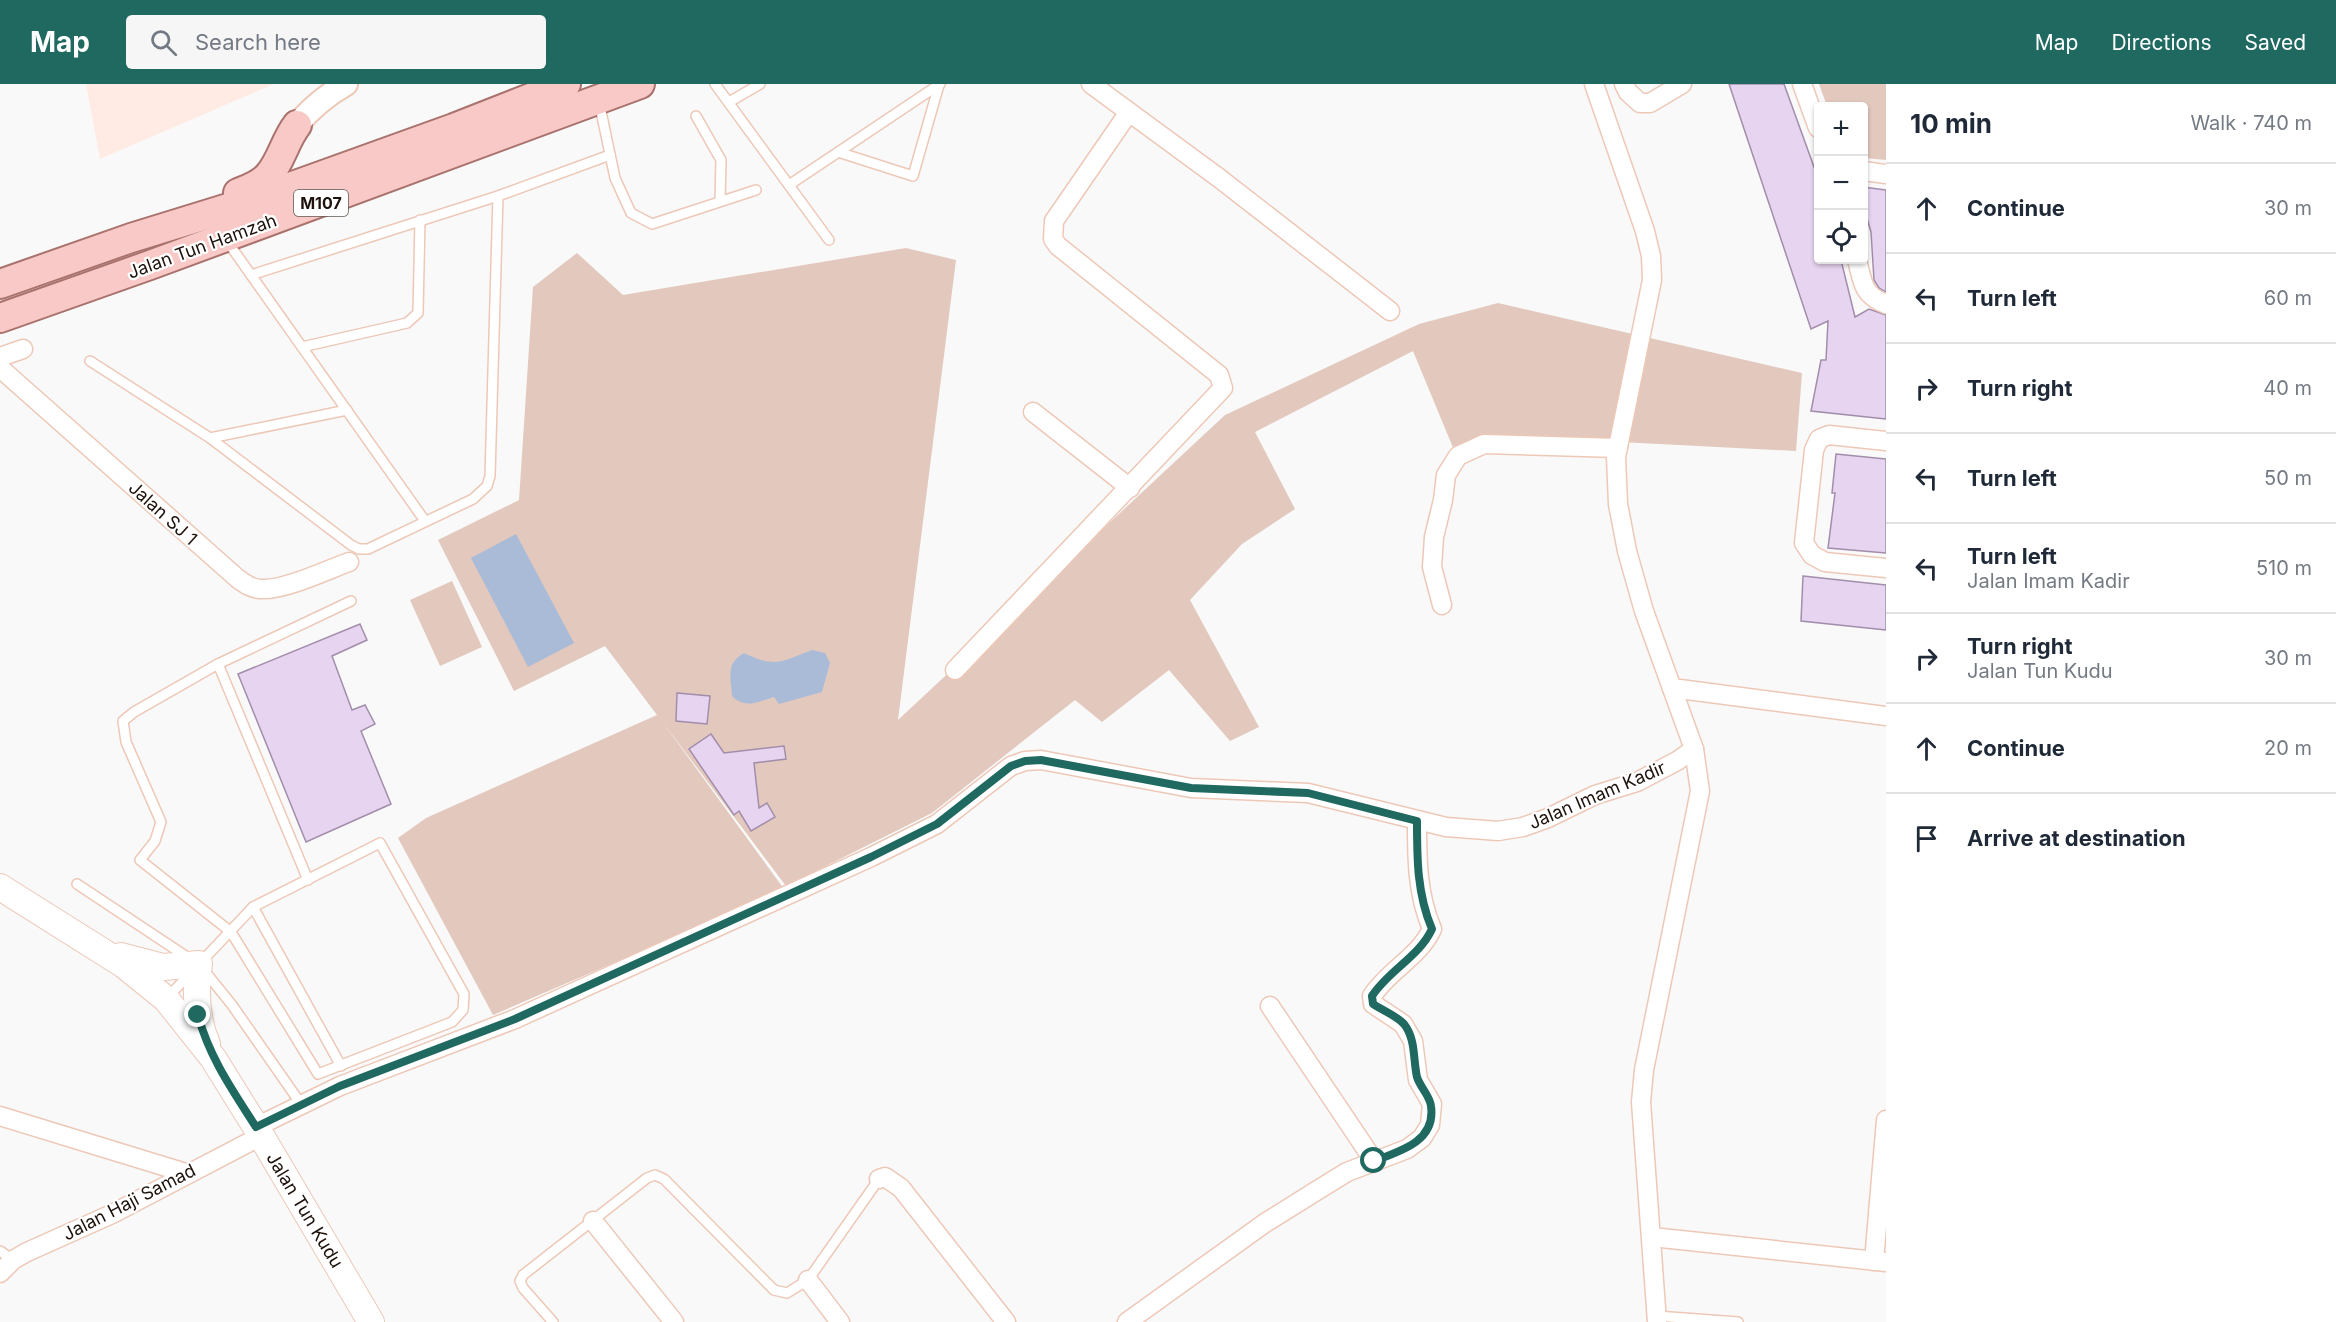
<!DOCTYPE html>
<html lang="en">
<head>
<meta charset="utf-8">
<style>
  :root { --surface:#fff; --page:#f6f6f7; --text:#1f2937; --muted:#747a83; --line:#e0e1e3; --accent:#1f6960 }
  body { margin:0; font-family:Inter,sans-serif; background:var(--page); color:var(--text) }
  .controls { position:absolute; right:18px; top:18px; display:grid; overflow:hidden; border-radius:6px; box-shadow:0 2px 4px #0004 }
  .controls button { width:54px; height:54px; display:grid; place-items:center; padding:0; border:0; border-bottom:2px solid var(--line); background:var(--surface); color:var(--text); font:30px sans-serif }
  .stop { position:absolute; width:18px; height:18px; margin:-14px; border:4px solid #1f6960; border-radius:50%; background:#fff }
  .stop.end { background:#1f6960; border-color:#fff; box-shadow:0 2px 6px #0008 }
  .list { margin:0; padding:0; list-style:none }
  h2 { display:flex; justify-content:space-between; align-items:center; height:78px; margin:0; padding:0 24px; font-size:26px }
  h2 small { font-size:20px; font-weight:400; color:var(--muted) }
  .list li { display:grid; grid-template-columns:39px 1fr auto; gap:18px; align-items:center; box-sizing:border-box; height:90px; padding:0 24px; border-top:2px solid var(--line) }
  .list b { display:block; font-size:22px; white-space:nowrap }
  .list p { margin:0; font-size:20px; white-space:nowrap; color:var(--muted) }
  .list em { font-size:20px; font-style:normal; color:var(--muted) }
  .icon { flex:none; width:33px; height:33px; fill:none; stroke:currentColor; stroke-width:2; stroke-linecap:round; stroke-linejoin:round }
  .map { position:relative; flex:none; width:1886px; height:1238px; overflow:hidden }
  header { display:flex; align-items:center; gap:36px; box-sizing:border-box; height:84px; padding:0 30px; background:var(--accent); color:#fff }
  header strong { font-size:28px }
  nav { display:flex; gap:33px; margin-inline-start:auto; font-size:21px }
  .search { width:420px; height:54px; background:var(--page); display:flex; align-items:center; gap:15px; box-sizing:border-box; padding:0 21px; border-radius:6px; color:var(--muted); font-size:22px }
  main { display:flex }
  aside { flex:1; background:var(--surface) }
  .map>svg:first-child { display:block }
</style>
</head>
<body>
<header>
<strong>Map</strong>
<div class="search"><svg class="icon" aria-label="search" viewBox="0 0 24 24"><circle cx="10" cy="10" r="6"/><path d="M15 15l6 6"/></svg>Search here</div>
<nav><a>Map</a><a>Directions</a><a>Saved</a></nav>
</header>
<main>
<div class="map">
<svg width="1886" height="1238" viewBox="0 0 1886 1238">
  <rect width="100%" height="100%" fill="#f9f9f9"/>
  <polygon fill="#ffebe3" points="86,0 274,0 100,75"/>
  <g fill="#e2c8bd">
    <polygon points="1819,0 1886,0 1886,76 1864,74 1864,22 1827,22"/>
    <polygon points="906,164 956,176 898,636 1225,331 1419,240 1498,219 1802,289 1796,367 1484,351 1454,366 1413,267 1255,348 1295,425 1242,460 1190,516 1259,643 1230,657 1169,586 1102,638 1075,616 932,729 786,802 661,636 784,805 493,931 398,754 426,734 657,631 605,562 514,607 438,456 519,416 533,203 577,169 623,211"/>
    <polygon points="452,497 482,563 440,582 410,516"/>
  </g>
  <g fill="#aabbd7">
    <polygon points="516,450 574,559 528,583 471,474"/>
    <path d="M812 566 825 569 830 579 822 608 779 620 774 613C758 618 745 625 732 612 731 593 725 580 744 569 775 584 781 578 812 566Z"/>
  </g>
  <g fill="#e7d4f1" stroke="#a28eab" stroke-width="1.5">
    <polygon points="1729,0 1784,0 1818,94 1818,176 1841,176 1855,233 1869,225 1886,231 1886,335 1811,327 1821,276 1826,276 1828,237 1811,245"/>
    <polygon points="1863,103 1886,106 1886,208 1879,204 1874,196 1871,148 1863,121"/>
    <polygon points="1836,370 1886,375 1886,469 1828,464 1835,409 1832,409"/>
    <polygon points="1803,492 1886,501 1886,546 1801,537"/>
    <polygon points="360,540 367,556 332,572 352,626 365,621 375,640 361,647 391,720 306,758 238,590"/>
    <polygon points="677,609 710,612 707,640 676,637"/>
    <polygon points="711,650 724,669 784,662 786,675 754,679 759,724 767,719 775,733 751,747 739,727 734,731 689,665"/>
  </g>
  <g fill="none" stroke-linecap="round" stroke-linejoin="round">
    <defs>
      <g id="service">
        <polyline points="715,0 829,156"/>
        <polyline points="599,18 615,94 631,129 652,140 756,106"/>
        <polyline points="729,18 760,0"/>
        <polyline points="696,32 721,76 720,117"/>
        <polyline points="838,68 913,92 939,1"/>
        <polyline points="789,101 940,0"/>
        <polyline points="227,157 425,437"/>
        <polyline points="251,191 498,112 610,71"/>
        <polyline points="302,263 407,239 418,229 420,136"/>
        <polyline points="90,277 210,354 351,461 359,465 368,465 473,415 487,402 490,392 498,112"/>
        <polyline points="210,354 347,326"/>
        <polyline points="218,580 308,796"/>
        <polyline points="77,800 190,875"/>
        <polyline points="253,823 341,982"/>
        <polyline points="203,885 232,921 301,1020"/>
        <polyline points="167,914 253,823 380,759 464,910 463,926 452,938 318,990 231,848 140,776 155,757 161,738 126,658 123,637 134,628 218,580 351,517"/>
        <polyline points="0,1167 13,1176"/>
        <polyline points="1657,1232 1738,1238"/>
        <polyline points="553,1238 523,1204 520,1197 523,1191 647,1094 655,1091 664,1095 774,1206 787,1209 808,1196 879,1095"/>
      </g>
      <g id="minor">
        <polyline points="1091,0 1219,94 1390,227"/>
        <polyline points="1594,0 1645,147 1651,172 1652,196 1616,373 1618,420 1627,467 1644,527 1694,665 1700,707 1644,986 1641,1018 1657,1238"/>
        <polyline points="1624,0 1628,8 1640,19 1650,19 1682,0"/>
        <polyline points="1802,0 1818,44"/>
        <polyline points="1864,87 1886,90"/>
        <path d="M1857 176C1863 198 1862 211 1886 220"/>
        <polyline points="0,273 23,265"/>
        <path d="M0 284 237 494C245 500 252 505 262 505 285 506 327 486 349 478"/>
        <polyline points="1033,328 1130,404"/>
        <polyline points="1886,357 1829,351 1819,355 1814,366 1804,459 1812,471 1825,478 1886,484"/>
        <polyline points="1442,521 1432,483 1434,453 1443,416 1446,391 1458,372 1484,360 1618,364"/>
        <polyline points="955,586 1223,304 1219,291 1058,162 1053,155 1054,137 1129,28"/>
        <polyline points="1672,604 1886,632"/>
        <polyline points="1270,922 1374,1077"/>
        <polyline points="0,1032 186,1089"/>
        <polyline points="256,1043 340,1002 515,935 871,773 937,740 1011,682 1025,677 1041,676 1191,704 1308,709 1446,743 1498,747 1523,743 1548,734 1595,711 1637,698 1677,677 1694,665"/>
        <polyline points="879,1095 885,1093 901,1104 1006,1238"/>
        <polyline points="593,1137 674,1238"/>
        <polyline points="1652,1153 1886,1178"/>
        <polyline points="1874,1177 1886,1036"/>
        <polyline points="0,1189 13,1176 27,1168 112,1130 261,1052"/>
        <polyline points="808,1196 840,1238"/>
        <path d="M1127 1238 1265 1139 1321 1104 1347 1088 1407 1065 1422 1054 1430 1041 1432 1020 1418 996 1413 957 1403 940 1373 920 1372 912C1389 886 1419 873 1432 845 1417 810 1417 774 1417 737"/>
      </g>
      <path id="tertiary" d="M297 41C311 24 327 11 346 0"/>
      <g id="secondary">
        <polyline points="0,803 124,881 166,915 213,974 256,1043 371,1238"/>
        <path d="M121 872 163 883 199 880C195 908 196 935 207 960"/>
      </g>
      <g id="primary">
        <path d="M238 109C248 105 260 101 268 92 281 78 285 56 297 41"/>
        <polyline points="0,200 131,154 251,117 454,44 566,0"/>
        <polyline points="0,234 150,181 640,0"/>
      </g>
    </defs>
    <use href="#service" stroke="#edc8b7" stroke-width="12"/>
    <use href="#minor" stroke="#edc8b7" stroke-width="21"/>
    <use href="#tertiary" stroke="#edc8b7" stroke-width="26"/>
    <use href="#secondary" stroke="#edc8b7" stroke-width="28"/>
    <use href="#primary" stroke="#a9726c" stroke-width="32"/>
    <use href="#service" stroke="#fff" stroke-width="9"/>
    <use href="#minor" stroke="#fff" stroke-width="18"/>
    <use href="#tertiary" stroke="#fff" stroke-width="22"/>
    <use href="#secondary" stroke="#fff" stroke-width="26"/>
    <use href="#primary" stroke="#f8c9c6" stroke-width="28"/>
  </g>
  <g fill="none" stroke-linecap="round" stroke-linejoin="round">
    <path stroke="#1f6960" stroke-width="8" d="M198 931C209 973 233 1007 256 1043L340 1002 515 935 871 773 937 740 1011 682 1025 677 1041 676 1191 704 1308 709 1417 737C1417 774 1417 810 1432 845 1419 873 1389 886 1372 912L1373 920C1382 926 1397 932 1404 940 1416 955 1413 976 1417 993 1420 1003 1430 1012 1431 1022 1436 1057 1401 1067 1374 1077"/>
  </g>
  <g text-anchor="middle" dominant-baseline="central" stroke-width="4.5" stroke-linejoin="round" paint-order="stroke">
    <rect fill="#fff" stroke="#625955" stroke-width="1.5" x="294" y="106" width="54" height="26" rx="4.5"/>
    <g font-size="16" font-weight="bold" fill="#1e120c">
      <text x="321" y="119">M107</text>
    </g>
    <g font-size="18" fill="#1e120c" stroke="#fff">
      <text transform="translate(202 162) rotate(-20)">Jalan Tun Hamzah</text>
      <text transform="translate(163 429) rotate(42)">Jalan SJ 1</text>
      <text transform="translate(1597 711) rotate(-23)">Jalan Imam Kadir</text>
      <text transform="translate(129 1118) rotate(-27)">Jalan Haji Samad</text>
      <text transform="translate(305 1126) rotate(59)">Jalan Tun Kudu</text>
    </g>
  </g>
</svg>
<div class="controls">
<button>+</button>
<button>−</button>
<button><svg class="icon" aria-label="locate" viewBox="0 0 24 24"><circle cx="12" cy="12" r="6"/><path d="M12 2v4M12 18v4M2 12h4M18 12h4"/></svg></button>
</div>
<div class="stop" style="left:1374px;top:1077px"></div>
<div class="stop end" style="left:198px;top:931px"></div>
</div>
<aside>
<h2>10 min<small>Walk · 740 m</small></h2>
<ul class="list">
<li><svg class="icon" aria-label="ahead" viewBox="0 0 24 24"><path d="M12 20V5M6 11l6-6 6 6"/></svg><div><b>Continue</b></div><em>30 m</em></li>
<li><svg class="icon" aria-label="left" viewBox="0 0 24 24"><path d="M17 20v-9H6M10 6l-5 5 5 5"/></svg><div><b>Turn left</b></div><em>60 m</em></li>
<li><svg class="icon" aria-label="right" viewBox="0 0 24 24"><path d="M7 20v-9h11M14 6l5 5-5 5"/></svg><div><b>Turn right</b></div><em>40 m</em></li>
<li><svg class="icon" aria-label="left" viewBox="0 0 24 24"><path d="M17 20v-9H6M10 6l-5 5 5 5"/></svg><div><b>Turn left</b></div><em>50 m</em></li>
<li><svg class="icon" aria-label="left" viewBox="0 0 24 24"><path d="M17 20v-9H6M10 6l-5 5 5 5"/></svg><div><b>Turn left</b><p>Jalan Imam Kadir</p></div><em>510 m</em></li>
<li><svg class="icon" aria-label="right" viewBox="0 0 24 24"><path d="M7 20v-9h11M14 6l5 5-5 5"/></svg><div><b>Turn right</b><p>Jalan Tun Kudu</p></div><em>30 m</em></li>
<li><svg class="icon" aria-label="ahead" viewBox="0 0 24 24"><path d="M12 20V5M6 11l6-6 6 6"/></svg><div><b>Continue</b></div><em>20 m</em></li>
<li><svg class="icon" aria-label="arrive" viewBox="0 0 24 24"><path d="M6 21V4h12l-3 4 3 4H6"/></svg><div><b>Arrive at destination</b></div></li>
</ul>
</aside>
</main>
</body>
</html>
